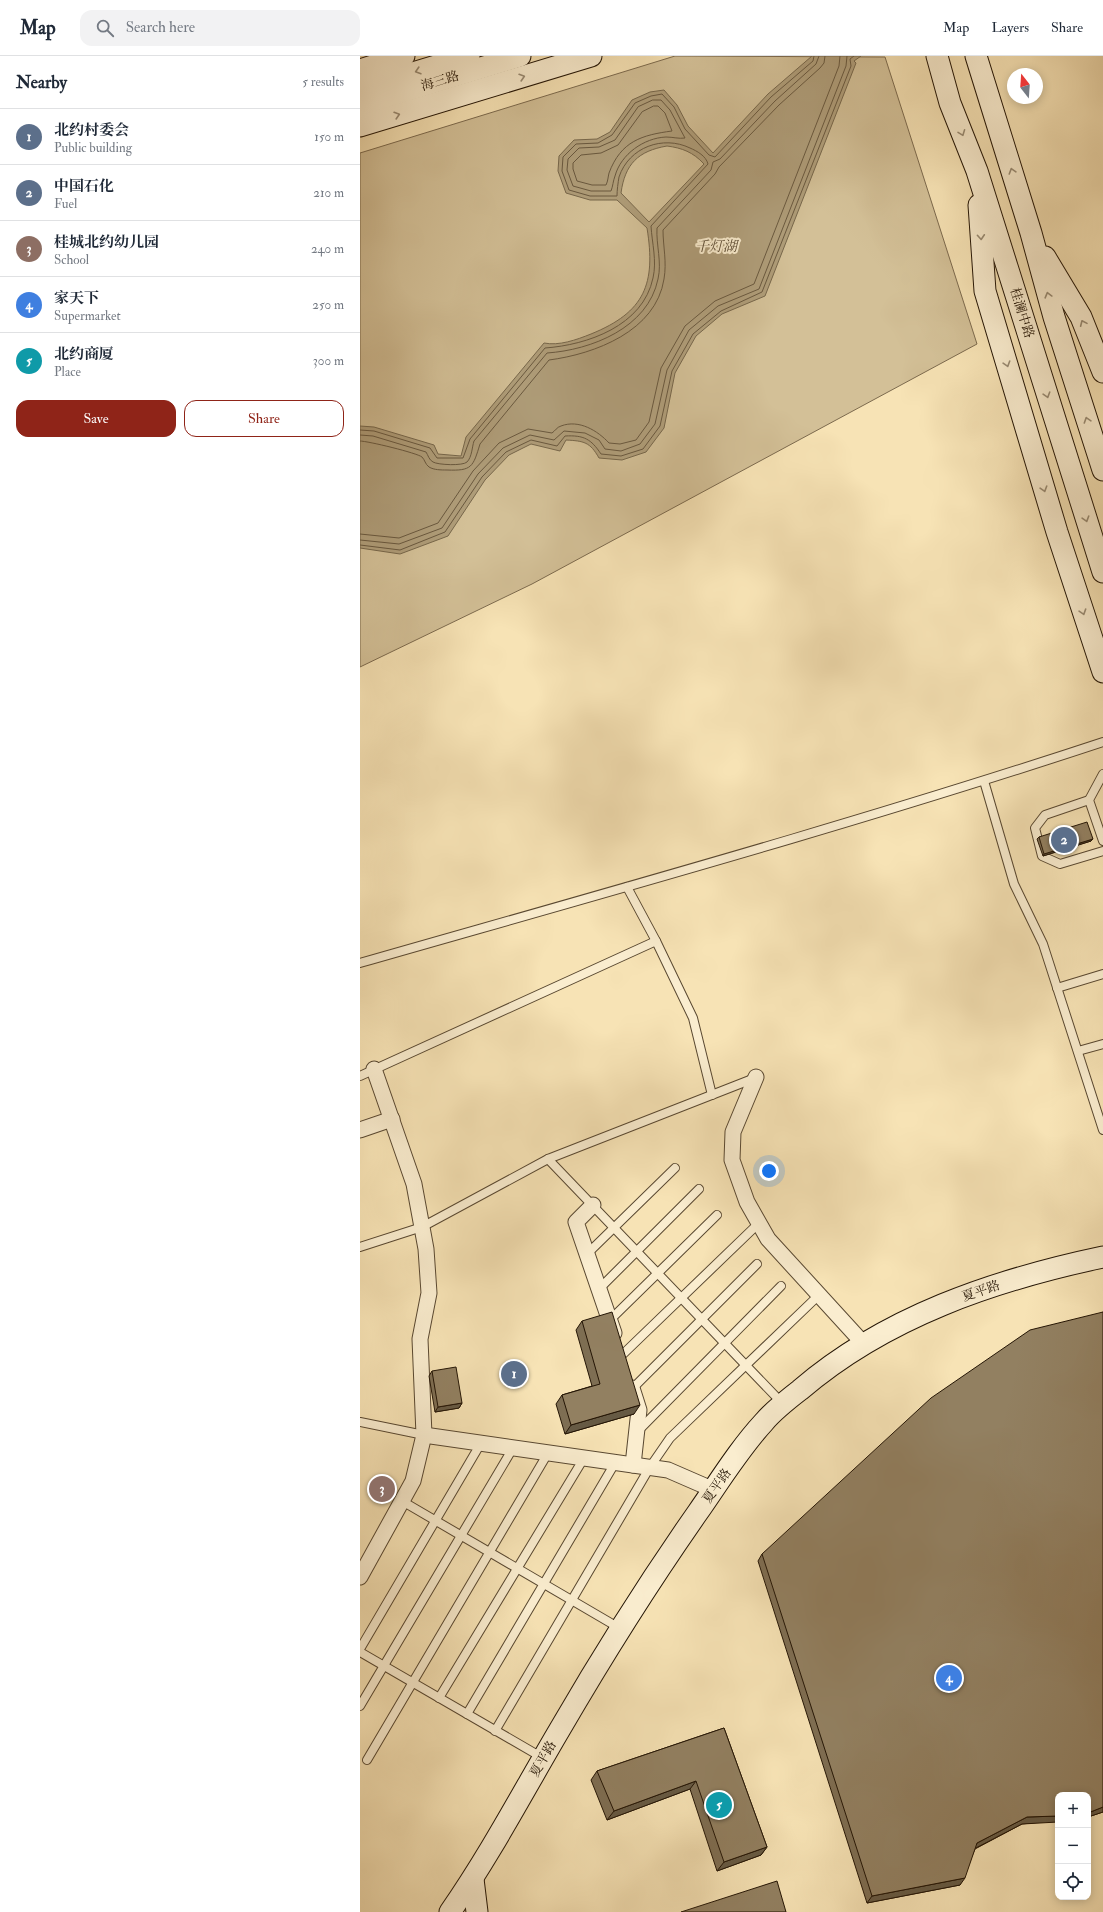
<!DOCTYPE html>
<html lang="en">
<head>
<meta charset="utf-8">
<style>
  :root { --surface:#fff; --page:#f2f2f3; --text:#1f2937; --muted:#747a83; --line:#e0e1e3; --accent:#8f2418 }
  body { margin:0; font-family:"IM FELL Double Pica","Noto Serif SC",serif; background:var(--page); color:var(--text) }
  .controls { position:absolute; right:12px; bottom:12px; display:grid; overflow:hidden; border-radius:8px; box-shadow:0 2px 10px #0003 }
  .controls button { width:36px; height:36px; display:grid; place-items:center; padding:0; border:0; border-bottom:1px solid var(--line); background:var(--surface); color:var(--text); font:20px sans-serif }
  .compass { position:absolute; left:647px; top:12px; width:36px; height:36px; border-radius:50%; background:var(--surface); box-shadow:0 2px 10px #0003; rotate:343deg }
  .you { position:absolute; left:409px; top:1115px; width:14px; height:14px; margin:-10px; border:3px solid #fff; border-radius:50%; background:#1a73e8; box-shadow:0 0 0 6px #1a73e833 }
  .badge { display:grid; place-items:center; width:26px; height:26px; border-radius:50%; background:var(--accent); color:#fff; font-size:13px; font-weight:700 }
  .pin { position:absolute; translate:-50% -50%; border:2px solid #fff; box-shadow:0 1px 4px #0006 }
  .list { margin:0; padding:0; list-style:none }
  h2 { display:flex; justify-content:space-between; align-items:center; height:52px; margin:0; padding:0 16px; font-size:17px }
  h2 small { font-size:13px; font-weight:400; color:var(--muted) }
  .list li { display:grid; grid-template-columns:26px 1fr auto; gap:12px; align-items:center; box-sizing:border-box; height:56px; padding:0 16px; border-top:1px solid var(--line) }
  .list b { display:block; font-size:15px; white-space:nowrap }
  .list p { margin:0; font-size:13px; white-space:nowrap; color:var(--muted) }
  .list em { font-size:13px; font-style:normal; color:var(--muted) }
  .actions { display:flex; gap:8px; padding:12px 16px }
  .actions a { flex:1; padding:9px 0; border:1px solid var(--accent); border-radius:12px; text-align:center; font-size:14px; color:var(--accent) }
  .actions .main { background:var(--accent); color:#fff }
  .icon { flex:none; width:22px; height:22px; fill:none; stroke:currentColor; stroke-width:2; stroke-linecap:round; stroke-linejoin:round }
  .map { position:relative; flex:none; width:743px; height:1856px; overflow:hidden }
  header { display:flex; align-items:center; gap:24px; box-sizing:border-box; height:56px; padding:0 20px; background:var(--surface); border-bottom:1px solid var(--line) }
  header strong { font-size:19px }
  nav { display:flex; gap:22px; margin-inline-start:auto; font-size:14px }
  .search { width:280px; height:36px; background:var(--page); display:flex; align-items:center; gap:10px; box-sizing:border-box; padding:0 14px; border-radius:12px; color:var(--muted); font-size:15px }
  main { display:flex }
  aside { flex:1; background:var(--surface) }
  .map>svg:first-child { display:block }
</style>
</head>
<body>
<header>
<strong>Map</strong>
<div class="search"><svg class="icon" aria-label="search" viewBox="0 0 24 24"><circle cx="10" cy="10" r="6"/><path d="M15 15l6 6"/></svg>Search here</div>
<nav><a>Map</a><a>Layers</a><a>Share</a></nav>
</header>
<main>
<aside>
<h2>Nearby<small>5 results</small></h2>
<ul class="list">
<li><span class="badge" style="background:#5c6f8a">1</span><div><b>北约村委会</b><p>Public building</p></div><em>150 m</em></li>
<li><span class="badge" style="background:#5c6f8a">2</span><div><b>中国石化</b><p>Fuel</p></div><em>210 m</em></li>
<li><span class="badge" style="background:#8d6e63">3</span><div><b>桂城北约幼儿园</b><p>School</p></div><em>240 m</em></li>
<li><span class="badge" style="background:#3f7fe0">4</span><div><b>家天下</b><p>Supermarket</p></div><em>250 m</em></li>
<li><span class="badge" style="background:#0f9aa8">5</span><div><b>北约商厦</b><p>Place</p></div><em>300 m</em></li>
</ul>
<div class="actions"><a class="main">Save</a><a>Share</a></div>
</aside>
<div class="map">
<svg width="743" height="1856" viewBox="0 0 743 1856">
  <rect width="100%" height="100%" fill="#f7e3b5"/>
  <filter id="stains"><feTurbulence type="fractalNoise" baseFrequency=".005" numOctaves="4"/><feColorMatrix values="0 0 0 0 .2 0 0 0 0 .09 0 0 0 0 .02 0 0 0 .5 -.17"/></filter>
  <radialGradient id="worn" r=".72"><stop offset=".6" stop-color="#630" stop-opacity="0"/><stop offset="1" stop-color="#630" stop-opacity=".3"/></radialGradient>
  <polygon fill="#d3c097" stroke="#7c6a4e" points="315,0 525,1 617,288 172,528 0,611 0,97"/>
  <path fill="#af9d79" stroke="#77674b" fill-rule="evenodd" d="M452 0H501L494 5 496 7 405 240 362 258 336 280 315 317 304 372 286 396 262 404 239 402C230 386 224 385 206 384L200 395 171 388 149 399 125 424 88 480 40 498 0 492V370L14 371 74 389 78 398 101 400 106 381 184 287C199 290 216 284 231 278 285 256 296 228 287 172L257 144H230L206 137 198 115 199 100 214 84 237 83 250 76 272 44 290 36 304 34 317 49 328 70 353 97 408 38ZM307 90C322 92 333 96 344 108L289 166 261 137C265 108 278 95 307 90Z"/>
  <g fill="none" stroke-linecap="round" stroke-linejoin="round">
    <g stroke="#6a593f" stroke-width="1">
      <path d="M293 44H301L310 54 325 82C319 83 313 81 306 81 284 82 261 98 255 120 253 125 253 130 251 135H231L213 130 207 114 208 103 219 92 239 91 255 84 278 51Z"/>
      <path d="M294 50H298L305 57 312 75C282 79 261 85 249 117 248 121 248 125 246 129H232L217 125 213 113V107L221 99 241 97 258 89 282 56Z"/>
      <path d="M0 374 14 375 70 392 77 402H103L110 383 185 292C227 289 283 270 293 222 297 205 292 187 291 170L348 108C346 100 337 95 330 92 303 79 269 91 259 121 258 127 257 134 257 140H230L209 134 202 115 203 101 216 88 238 87 252 79 275 47 291 40 302 38 314 51 325 73 349 99 355 101 411 41 453 5 454 0"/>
      <path d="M0 379 13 380 66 396C68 399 69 404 73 406 78 409 103 410 107 406 112 401 112 391 114 385L187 297C231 294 288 272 298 223 302 206 296 189 297 172L351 114 353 106 360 103 415 45 456 8 459 0"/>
      <path d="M0 385C8 385 57 397 62 401 65 404 65 408 69 411 74 414 81 414 87 414 112 415 113 411 120 388L189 304C235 298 296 275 304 223 307 206 303 190 303 174L355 118 359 111 419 49 460 12 464 7 465 0"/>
      <path d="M0 478 39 482 78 467 113 415 139 387 168 373 192 377C195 375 197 371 201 370 219 363 238 375 249 387L260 388 276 384 289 366 301 312 325 270 355 245 394 228 479 10 480 0"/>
      <polyline points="0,484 39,488 82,472 118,418 143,392 170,379 194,384 204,375 225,377 239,384 245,393 261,395 280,388 295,368 307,314 329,274 358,250 399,233 486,10 487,0"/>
      <path d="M0 489 40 494 85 476 122 421 146 396 171 384 197 390 205 380C224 379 231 383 241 398L261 400 283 393 300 370 312 315 333 278 361 255 402 236 491 10 490 3 494 0"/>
    </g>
    <defs>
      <g id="service">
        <polyline points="743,718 729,744 743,785"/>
        <polyline points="624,725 654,828 683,888 743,1074"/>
        <polyline points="729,744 685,759 675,772 682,800 700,808 743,795"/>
        <polyline points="267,831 296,885 333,962 352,1039"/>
        <path d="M0 907C248 836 498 767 743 686"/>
        <polyline points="697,932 743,918"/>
        <polyline points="718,995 743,988"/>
        <polyline points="0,1020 296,885"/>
        <polyline points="188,1103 423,1348"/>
        <polyline points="0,1191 62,1171 188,1103 395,1022"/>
        <polyline points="227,1198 315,1112"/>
        <polyline points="239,1233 339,1133"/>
        <polyline points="249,1265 357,1159"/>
        <polyline points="261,1300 399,1167"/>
        <polyline points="272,1333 397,1208"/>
        <polyline points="0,1366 64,1379"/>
        <polyline points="278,1375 421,1230"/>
        <polyline points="42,1445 261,1573"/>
        <polyline points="0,1593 121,1387"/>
        <polyline points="0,1596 183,1702"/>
        <polyline points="79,1642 224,1402"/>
        <polyline points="0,1650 153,1392"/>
        <polyline points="107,1658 255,1407"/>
        <polyline points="135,1675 290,1411 310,1382 459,1239"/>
        <polyline points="7,1704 188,1397"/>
      </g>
      <g id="minor">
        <polyline points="396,1021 373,1076 372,1104 387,1146 408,1183 503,1287"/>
        <polyline points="0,1074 32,1063"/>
        <polyline points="233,1149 216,1166 254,1277"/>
        <polyline points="272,1332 279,1354 273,1409"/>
        <polyline points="64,1379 308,1414 354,1434"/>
        <polyline points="0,1521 53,1425 64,1379 60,1283 69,1237 66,1193 54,1128 14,1013"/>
      </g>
      <g id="secondary">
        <polyline points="577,0 590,47 617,115 743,516"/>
        <polyline points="616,0 671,177 694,261 743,414"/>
        <polyline points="0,14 44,0"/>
        <polyline points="0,33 109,0"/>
        <polyline points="0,49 160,0"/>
        <polyline points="0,70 231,0"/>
        <polyline points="619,149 625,235 697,476 743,616"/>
        <polyline points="685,201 721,261 743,316"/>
        <polyline points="113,1823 117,1856"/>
        <path d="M90 1856C131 1797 164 1734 200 1673 243 1599 289 1526 338 1456 359 1426 379 1393 404 1366 414 1354 427 1344 440 1334 525 1261 634 1224 743 1201"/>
      </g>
    </defs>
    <use href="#service" stroke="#594831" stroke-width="10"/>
    <use href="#minor" stroke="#594831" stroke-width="17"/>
    <use href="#secondary" stroke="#241505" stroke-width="23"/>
    <use href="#service" stroke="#faedcf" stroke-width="8"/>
    <use href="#minor" stroke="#faedcf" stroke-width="15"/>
    <use href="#secondary" stroke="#faedcf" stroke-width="21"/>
  </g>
  <g fill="#7e6e53" stroke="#241505">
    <polygon points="679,781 731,785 683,800 677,783"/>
    <polygon points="743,1256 743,1756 728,1761 662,1768 615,1793 600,1829 507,1847 398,1505 402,1498"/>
    <polygon points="222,1265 274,1358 205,1378 196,1348 202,1339 232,1330 216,1274"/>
    <polygon points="72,1315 102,1347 99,1352 75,1356 69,1320"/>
    <polygon points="364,1672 407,1791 401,1799 357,1815 330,1733 247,1764 231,1724 237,1715"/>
  </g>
  <g fill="#665a44" stroke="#241505">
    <polygon points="733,783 731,785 683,800 684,798"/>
    <polygon points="102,1347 99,1352 75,1356 78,1351"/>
    <polygon points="280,1349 274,1358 205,1378 211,1369"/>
    <polygon points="336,1725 330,1733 247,1764 254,1755"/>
    <polygon points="743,1751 743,1756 728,1761 728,1757"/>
    <polygon points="698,1760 698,1766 662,1768 612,1794 617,1787 667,1761"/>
    <polygon points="407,1791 401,1799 357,1815 364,1806"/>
    <polygon points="605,1822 600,1829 507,1847 512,1840"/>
  </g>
  <g fill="#928061" stroke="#241505">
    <polygon points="727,766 733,783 684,798 679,781"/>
    <polygon points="252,1256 280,1349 211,1369 202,1339 240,1328 222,1265"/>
    <polygon points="743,1256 743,1751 728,1757 728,1739 698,1739 698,1760 667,1761 617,1787 605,1822 512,1840 402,1498 571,1342 670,1274"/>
    <polygon points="96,1311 102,1347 78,1351 72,1315"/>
    <polygon points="364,1672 407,1791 364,1806 336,1725 254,1755 237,1715"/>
    <polygon points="417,1825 426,1856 321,1856"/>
  </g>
  <defs><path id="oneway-chevron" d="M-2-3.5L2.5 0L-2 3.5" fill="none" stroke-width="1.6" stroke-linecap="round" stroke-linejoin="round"/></defs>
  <g stroke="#9a8c74">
    <use href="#oneway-chevron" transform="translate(58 15) rotate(163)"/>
    <use href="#oneway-chevron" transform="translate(162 21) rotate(-17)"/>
    <use href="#oneway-chevron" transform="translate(37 59) rotate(-17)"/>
    <use href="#oneway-chevron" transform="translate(602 77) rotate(69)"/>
    <use href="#oneway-chevron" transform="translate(652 115) rotate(-107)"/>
    <use href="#oneway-chevron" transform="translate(621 181) rotate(86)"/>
    <use href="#oneway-chevron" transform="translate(688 239) rotate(-105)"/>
    <use href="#oneway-chevron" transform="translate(723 267) rotate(-114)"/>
    <use href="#oneway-chevron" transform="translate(647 308) rotate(73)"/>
    <use href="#oneway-chevron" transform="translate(687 339) rotate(73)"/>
    <use href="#oneway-chevron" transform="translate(727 364) rotate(-108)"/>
    <use href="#oneway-chevron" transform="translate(684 433) rotate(73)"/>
    <use href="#oneway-chevron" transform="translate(726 463) rotate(73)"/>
    <use href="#oneway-chevron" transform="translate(723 556) rotate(72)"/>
  </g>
  <g text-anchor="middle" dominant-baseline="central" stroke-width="4" stroke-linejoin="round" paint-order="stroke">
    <g font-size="13" fill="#241505" stroke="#faedcf">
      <text transform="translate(80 25) rotate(-17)">海三路</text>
      <text transform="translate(662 257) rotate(73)">桂澜中路</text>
      <text transform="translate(621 1235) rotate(-19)">夏平路</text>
      <text transform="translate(357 1430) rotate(-55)">夏平路</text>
      <text transform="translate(183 1703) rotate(-60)">夏平路</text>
    </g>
    <g font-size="14" font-style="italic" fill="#5c4b33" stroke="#faedcf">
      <text x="356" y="190">千灯湖</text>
    </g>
  </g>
  <rect width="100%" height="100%" filter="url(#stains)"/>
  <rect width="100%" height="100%" fill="url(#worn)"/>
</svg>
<div class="controls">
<button>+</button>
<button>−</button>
<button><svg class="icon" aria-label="locate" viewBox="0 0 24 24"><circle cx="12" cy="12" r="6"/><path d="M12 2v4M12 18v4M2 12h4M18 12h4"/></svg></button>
</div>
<svg class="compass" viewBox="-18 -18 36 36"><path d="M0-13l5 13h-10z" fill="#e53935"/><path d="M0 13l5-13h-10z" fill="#747a83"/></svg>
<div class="you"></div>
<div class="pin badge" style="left:154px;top:1318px;background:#5c6f8a">1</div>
<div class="pin badge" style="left:704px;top:784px;background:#5c6f8a">2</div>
<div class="pin badge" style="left:22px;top:1433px;background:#8d6e63">3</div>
<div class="pin badge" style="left:589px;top:1622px;background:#3f7fe0">4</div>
<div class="pin badge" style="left:359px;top:1749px;background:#0f9aa8">5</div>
</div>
</main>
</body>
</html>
